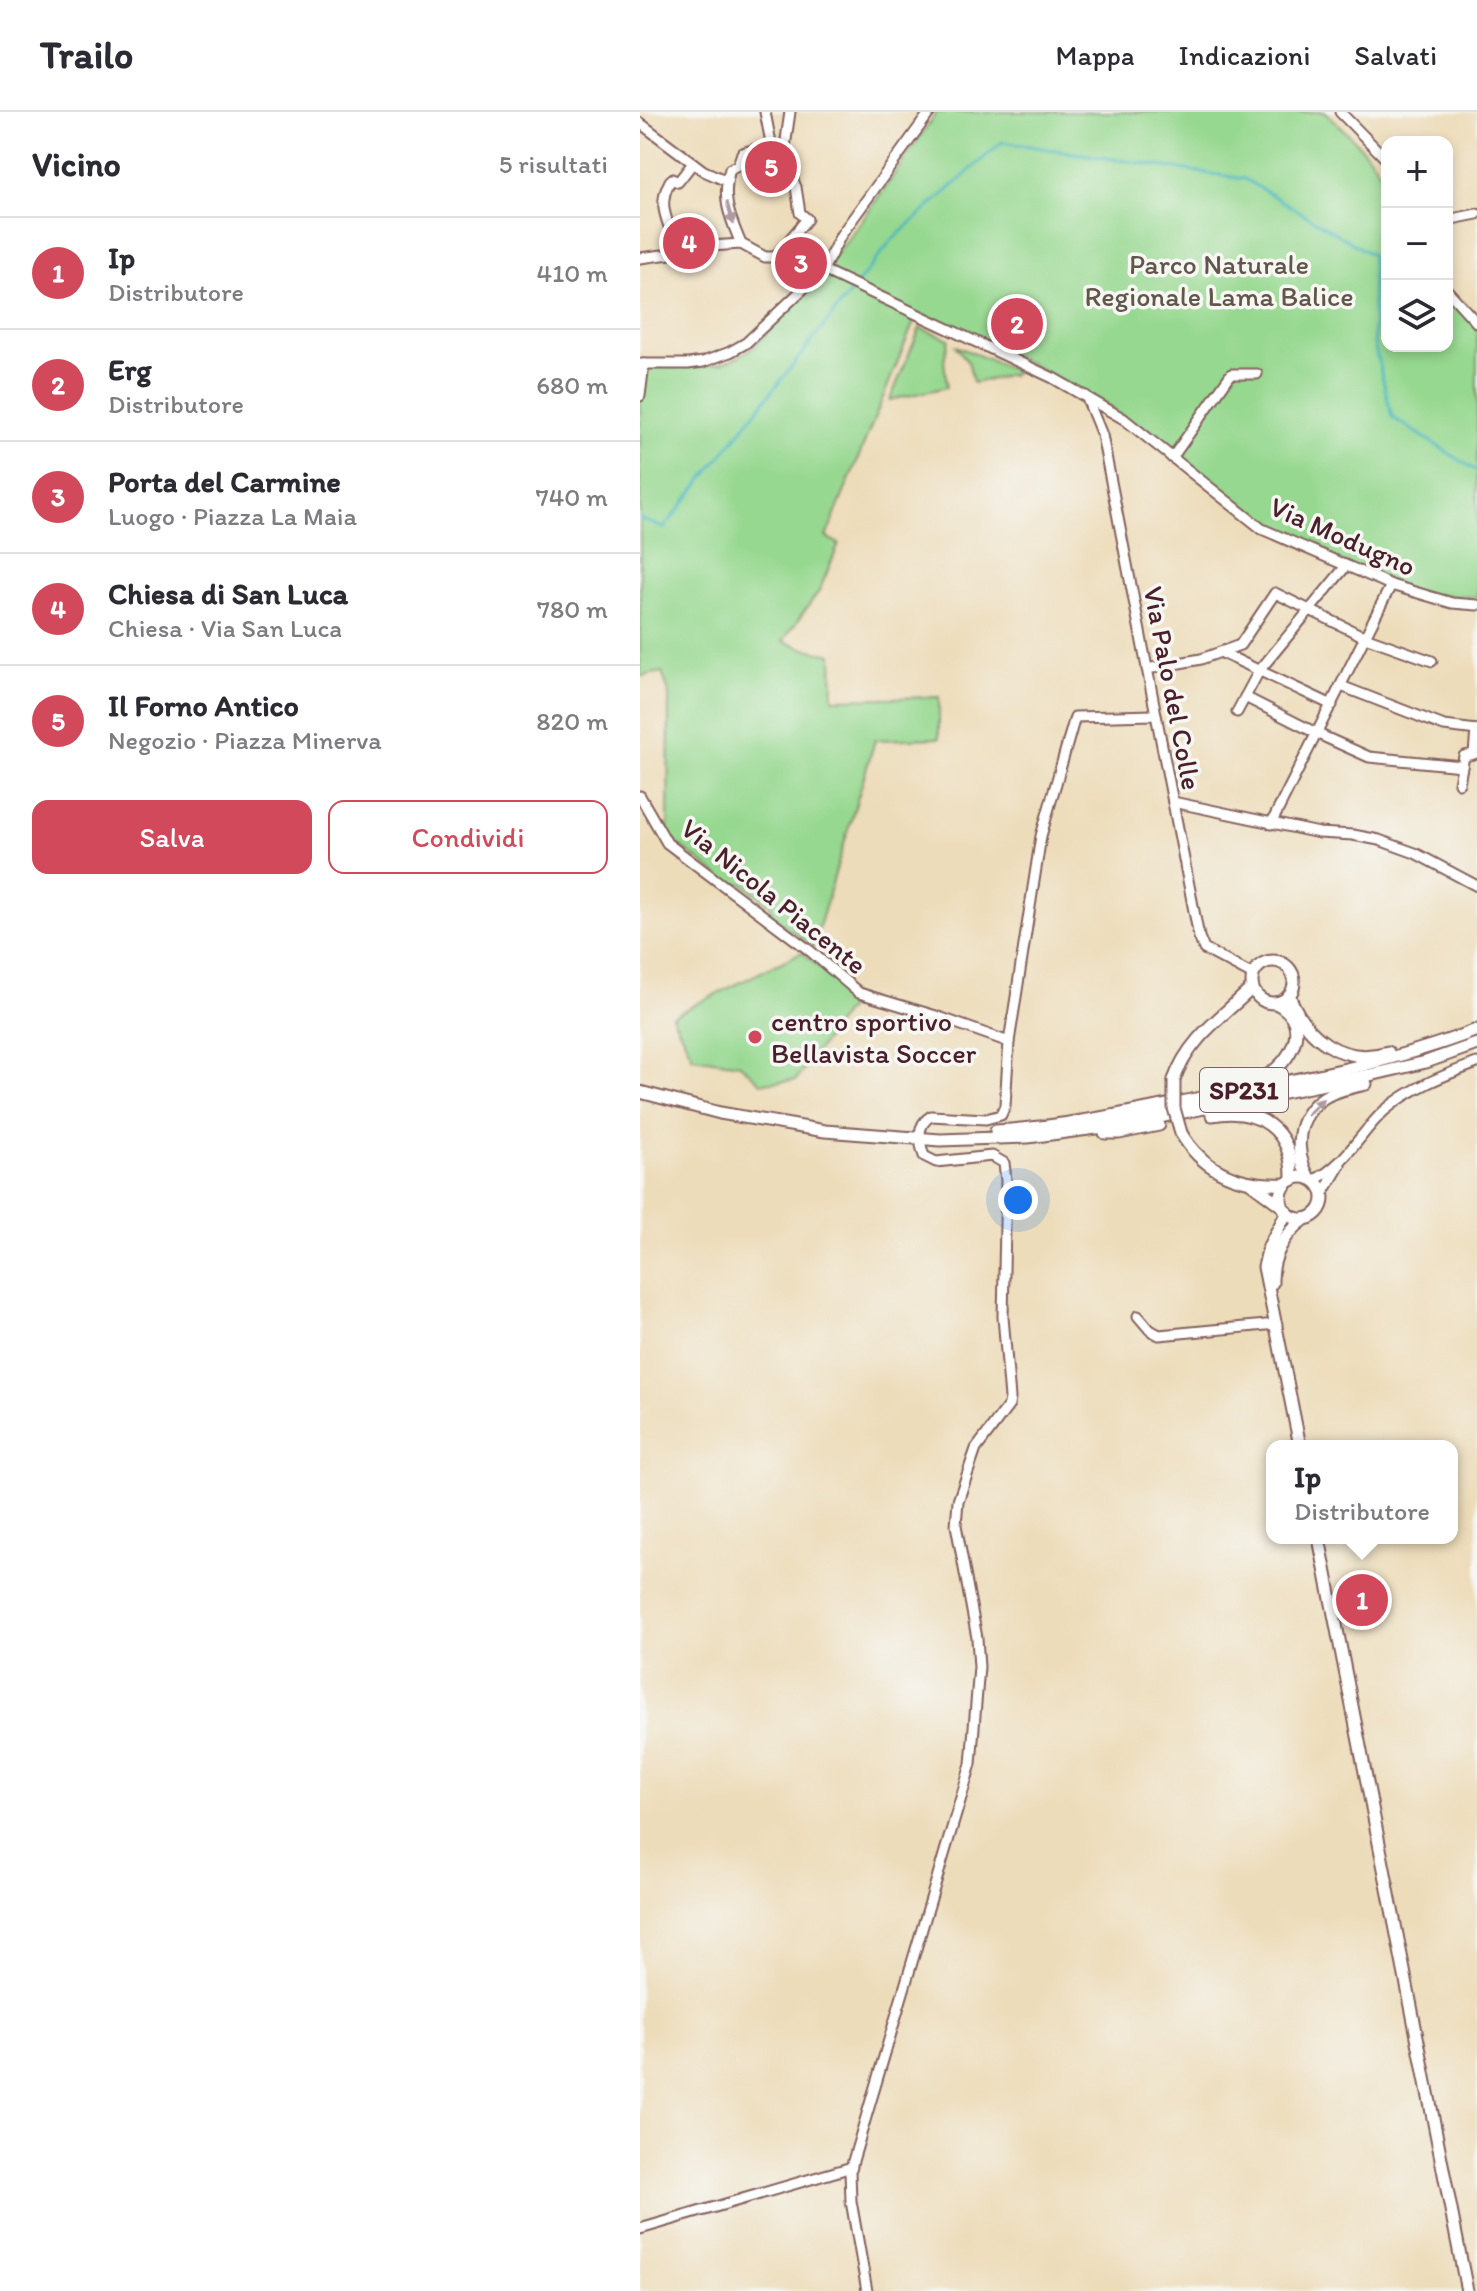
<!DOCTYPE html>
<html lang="it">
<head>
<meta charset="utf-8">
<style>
  :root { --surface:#fff; --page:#f2f2f3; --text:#2b2b33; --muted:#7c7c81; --line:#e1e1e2; --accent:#d1495b }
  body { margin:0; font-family:Itim,sans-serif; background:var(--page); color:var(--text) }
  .controls { position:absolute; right:24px; top:24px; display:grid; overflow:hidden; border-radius:16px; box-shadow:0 4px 12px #0003 }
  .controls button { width:72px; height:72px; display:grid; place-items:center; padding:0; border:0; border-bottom:2px solid var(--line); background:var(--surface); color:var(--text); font:40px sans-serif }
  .you { position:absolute; left:378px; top:1088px; width:28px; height:28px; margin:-20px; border:6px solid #fff; border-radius:50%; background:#1a73e8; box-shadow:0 0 0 12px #1a73e833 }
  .badge { display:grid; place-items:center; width:52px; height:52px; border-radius:50%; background:var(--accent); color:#fff; font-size:26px; font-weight:700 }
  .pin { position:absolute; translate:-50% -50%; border:4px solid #fff; box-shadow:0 2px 8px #0006 }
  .popup { position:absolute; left:626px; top:1328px; width:192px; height:104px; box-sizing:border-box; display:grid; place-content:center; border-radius:16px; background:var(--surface); filter:drop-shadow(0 2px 6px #0005); font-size:26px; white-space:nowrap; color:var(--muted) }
  .popup b { font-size:30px; color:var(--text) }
  .popup::after { content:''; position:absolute; left:50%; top:100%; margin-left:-16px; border:16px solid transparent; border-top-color:var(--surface) }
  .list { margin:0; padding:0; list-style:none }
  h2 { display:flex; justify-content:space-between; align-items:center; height:104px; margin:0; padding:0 32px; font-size:34px }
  h2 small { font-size:26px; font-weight:400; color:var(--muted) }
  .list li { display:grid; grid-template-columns:52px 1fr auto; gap:24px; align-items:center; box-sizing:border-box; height:112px; padding:0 32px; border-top:2px solid var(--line) }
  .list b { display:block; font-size:30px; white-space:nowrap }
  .list p { margin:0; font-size:26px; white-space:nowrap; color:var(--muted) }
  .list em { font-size:26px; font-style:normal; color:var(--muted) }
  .actions { display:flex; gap:16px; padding:24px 32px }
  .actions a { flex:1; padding:18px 0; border:2px solid var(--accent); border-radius:16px; text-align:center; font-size:28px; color:var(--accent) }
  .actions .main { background:var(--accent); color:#fff }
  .icon { flex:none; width:44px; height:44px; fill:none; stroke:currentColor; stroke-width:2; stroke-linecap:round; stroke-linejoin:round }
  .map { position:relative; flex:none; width:837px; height:2179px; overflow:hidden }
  header { display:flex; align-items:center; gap:48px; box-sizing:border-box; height:112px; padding:0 40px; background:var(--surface); border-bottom:2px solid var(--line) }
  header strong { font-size:38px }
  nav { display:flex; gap:44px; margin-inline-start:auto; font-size:28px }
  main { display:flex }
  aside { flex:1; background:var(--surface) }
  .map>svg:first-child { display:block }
</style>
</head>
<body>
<header>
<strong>Trailo</strong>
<nav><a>Mappa</a><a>Indicazioni</a><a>Salvati</a></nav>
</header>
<main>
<aside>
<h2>Vicino<small>5 risultati</small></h2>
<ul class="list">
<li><span class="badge">1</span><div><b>Ip</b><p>Distributore</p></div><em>410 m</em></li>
<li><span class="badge">2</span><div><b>Erg</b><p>Distributore</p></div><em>680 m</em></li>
<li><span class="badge">3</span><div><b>Porta del Carmine</b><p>Luogo · Piazza La Maia</p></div><em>740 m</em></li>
<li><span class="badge">4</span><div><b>Chiesa di San Luca</b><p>Chiesa · Via San Luca</p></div><em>780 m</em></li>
<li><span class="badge">5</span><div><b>Il Forno Antico</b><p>Negozio · Piazza Minerva</p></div><em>820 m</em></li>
</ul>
<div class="actions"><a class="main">Salva</a><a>Condividi</a></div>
</aside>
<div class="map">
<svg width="837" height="2179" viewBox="0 0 837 2179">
  <rect width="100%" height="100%" fill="#f6f6f2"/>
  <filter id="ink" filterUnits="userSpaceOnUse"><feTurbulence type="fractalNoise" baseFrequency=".0125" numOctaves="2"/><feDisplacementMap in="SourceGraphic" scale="16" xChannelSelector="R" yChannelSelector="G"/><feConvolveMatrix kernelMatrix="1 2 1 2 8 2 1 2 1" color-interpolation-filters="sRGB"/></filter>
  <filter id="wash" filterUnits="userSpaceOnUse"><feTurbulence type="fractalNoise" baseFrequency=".006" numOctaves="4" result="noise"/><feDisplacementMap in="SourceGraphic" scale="32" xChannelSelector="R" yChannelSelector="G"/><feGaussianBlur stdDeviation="1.8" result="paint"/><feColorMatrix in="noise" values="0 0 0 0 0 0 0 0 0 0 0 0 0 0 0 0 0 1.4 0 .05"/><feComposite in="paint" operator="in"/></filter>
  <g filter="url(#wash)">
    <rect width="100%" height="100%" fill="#eddcb9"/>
    <g fill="#96d88f" stroke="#707c5d" stroke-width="2">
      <path d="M297 0H685C708 22 734 44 747 74V234H807V184L837 216V485L777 482 652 429 465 292 353 232 277 202 186 425 199 432 179 479 143 529 165 537 192 542 193 587 299 585V626L235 628 173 835 131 803 130 793 103 772 91 773 28 725 29 581 22 560 3 564 0 563V253C28 255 58 258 85 250 109 244 130 218 146 201 204 139 250 69 297 0Z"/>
      <polygon points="280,216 309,227 304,248 307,275 250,288"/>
      <polygon points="316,234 374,258 375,262 333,271 329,252"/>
      <polygon points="162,840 215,887 156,968 121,971 100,952 53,945 32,904"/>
    </g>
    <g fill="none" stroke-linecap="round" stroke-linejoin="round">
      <polyline stroke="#45b5be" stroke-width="3" points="0,407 24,416 251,129 362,30 605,67 732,143 734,232 752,305 837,359"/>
    </g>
  </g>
  <g filter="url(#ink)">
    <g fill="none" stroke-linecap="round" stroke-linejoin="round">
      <defs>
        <g id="minor">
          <polyline points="125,0 132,36"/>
          <polyline points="700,0 747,48"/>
          <polyline points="0,11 64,59 87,69"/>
          <polyline points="807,108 837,102"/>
          <path d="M101 132C90 105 81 87 90 57L98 53 102 41 116 37 145 35 150 0"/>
          <polyline points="71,134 101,132 125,145 145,145 158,150"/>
          <path d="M36 140C33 113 14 98 30 69L32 67 38 70 53 51"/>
          <polyline points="135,145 167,107 160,101 156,75 147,54 145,35"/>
          <polyline points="0,146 60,138"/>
          <polyline points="163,152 183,158 413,266 484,307 622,417 751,473 812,491 837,493"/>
          <polyline points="807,178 837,211"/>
          <polyline points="0,252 48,252 63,250 90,240 106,231 183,158 201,123 290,0"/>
          <polyline points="0,284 4,252"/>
          <polyline points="446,284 462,323 559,825 564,837 613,863"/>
          <polyline points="532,346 591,262 617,262"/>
          <polyline points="580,540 692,593"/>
          <polyline points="507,557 561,547 600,533 635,481 725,525 792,549"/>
          <polyline points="701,574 804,614 837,618"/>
          <polyline points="605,585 678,622 729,645 822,654"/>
          <polyline points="597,600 619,559 706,454"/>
          <polyline points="819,671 824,644 834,642 836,618"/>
          <polyline points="0,684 27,731 169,838 219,881 296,904 369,930 401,724 435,605 515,603"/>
          <polyline points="533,690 679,721 713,723 739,728 775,741 837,774"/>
          <polyline points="631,712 751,473"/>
          <path d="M674 1068C706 1053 719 1022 744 999 770 976 805 963 837 951"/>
          <polyline points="683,1082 700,1053"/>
          <polyline points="498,1204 510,1218 519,1223 637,1212"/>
          <polyline points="0,2117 212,2055"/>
          <path d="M227 2179 211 2089 210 2059 331 1652 339 1555 337 1526 316 1413 318 1389 336 1337 369 1293 370 1286 363 1205 366 1068 364 1051 352 1044 296 1050 284 1044C279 1029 276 1013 291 1004L346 1007 361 1003 365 994 369 930"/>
        </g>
        <g id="major">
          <circle cx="633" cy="870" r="21"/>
          <path d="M649 883C665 925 702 954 748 940"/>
          <path d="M534 968C548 927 582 905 612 876"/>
          <path d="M613 970C647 960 677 912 636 891"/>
          <polyline points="0,980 80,1001 185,1019 300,1028 388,1025 479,1013 730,963 786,950 837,932"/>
          <path d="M572 1003C619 995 653 1017 652 1068"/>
          <path d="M356 1019C428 1015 500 998 572 984 662 967 751 951 837 918"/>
          <polyline points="465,1021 479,1021 519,1013"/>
          <path d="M541 1021C564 1061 602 1074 646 1072"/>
          <circle cx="662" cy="1086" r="21"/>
          <path d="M669 1066C653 1038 656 1005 683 986 696 978 712 975 726 972"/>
          <polyline points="611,1071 642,1094"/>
          <polyline points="647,1100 629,1134 624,1155 660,1334"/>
          <path d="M632 1171C631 1145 644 1122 665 1107"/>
          <polyline points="679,1426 827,2179"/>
        </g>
      </defs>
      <use href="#minor" stroke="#83615d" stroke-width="13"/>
      <use href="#major" stroke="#83615d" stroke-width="15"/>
      <use href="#minor" stroke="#fff" stroke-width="9"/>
      <use href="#major" stroke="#fff" stroke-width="11"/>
      <defs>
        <polyline id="major-bridge" points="534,968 534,996 541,1021"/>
      </defs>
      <use href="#major-bridge" stroke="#83615d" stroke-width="15" stroke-linecap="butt"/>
      <use href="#major-bridge" stroke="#fff" stroke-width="11"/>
    </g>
    <defs><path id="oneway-solid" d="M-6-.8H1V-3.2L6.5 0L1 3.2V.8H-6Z" transform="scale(2)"/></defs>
    <g fill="#ae9aa0">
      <use href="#oneway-solid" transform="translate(90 101) rotate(74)"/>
      <use href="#oneway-solid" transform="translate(675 995) rotate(-46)"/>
    </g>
  </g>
  <circle fill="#d1495b" stroke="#f6f6f2" stroke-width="3" cx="115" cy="925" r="8"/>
  <g text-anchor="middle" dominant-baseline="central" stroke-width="7" stroke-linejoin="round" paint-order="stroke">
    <rect fill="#f6f6f2" stroke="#7e6067" stroke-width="2" x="560" y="956" width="88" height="44" rx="6"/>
    <g font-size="26" font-weight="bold" fill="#4a1f2b">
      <text x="604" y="978">SP231</text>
    </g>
    <g font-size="28" fill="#615649" stroke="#f6f6f2">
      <text x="579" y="152">Parco Naturale<tspan x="579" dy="32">Regionale Lama Balice</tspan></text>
    </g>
    <g font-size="28" fill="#4a1f2b" stroke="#f6f6f2">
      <text transform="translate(703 424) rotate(24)">Via Modugno</text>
      <text transform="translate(533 576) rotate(79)">Via Palo del Colle</text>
      <text transform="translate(134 784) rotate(39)">Via Nicola Piacente</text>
    </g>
    <g font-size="28" fill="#4a1f2b" stroke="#f6f6f2" text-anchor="start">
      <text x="131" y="909">centro sportivo<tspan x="131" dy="32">Bellavista Soccer</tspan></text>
    </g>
  </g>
</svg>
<div class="controls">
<button>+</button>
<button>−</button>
<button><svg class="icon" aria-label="layers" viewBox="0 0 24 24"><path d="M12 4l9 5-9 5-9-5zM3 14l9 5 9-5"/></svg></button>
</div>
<div class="you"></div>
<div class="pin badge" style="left:722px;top:1488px">1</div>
<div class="popup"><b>Ip</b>Distributore</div>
<div class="pin badge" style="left:377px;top:212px">2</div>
<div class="pin badge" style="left:161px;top:151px">3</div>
<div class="pin badge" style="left:49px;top:131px">4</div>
<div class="pin badge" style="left:131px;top:55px">5</div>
</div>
</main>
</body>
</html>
